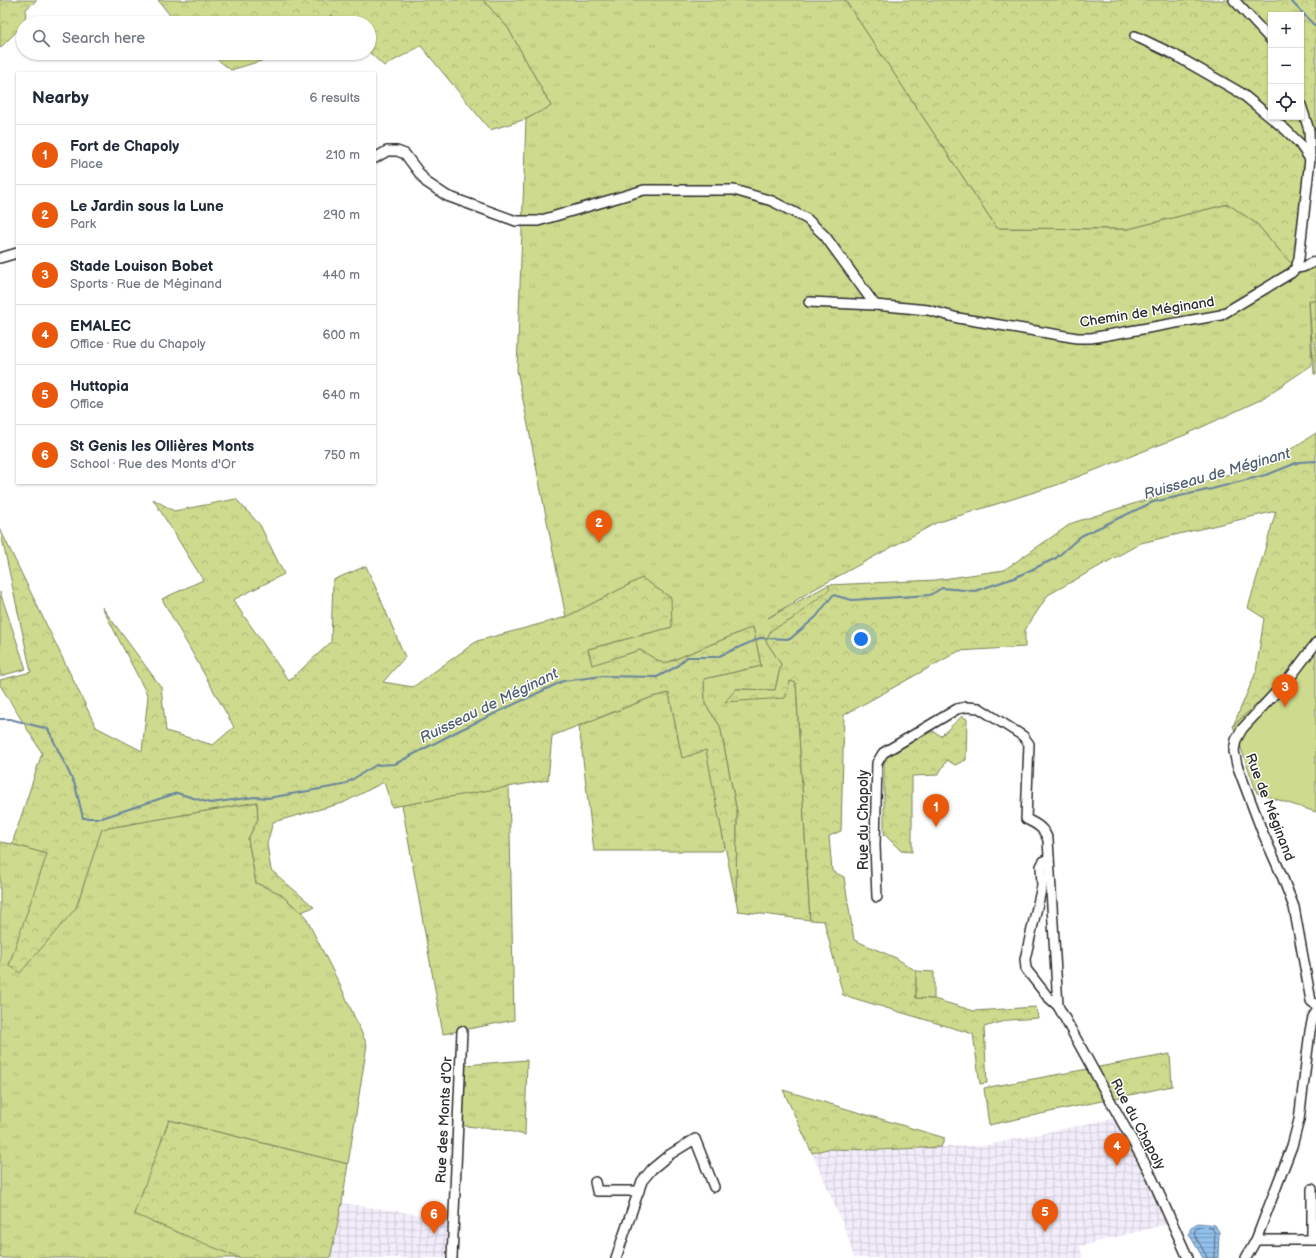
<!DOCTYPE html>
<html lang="en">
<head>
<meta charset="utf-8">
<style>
  :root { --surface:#fff; --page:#f2f2f3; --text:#1f2937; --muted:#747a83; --line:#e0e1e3; --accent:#ea580c }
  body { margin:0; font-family:"Balsamiq Sans",sans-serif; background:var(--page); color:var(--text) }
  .controls { position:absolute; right:12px; top:12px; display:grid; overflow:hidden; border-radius:0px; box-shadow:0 1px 3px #0004 }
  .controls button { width:36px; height:36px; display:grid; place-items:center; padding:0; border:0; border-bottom:1px solid var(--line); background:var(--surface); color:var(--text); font:20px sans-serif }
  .you { position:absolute; left:861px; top:639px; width:14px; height:14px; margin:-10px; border:3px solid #fff; border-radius:50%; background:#1a73e8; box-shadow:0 0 0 6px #1a73e833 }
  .badge { display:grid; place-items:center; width:26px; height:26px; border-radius:50%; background:var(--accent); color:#fff; font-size:13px; font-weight:700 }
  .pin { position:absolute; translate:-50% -33px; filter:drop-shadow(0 1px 2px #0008) }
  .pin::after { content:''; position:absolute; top:21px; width:14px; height:12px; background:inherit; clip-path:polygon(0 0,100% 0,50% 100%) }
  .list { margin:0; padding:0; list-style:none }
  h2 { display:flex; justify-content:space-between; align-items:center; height:52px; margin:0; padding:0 16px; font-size:17px }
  h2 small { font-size:13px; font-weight:400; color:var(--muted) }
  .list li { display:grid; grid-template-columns:26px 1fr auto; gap:12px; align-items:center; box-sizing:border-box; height:60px; padding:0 16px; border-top:1px solid var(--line) }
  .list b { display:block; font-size:15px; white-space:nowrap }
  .list p { margin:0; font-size:13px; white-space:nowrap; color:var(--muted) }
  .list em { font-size:13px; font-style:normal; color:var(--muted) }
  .icon { flex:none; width:22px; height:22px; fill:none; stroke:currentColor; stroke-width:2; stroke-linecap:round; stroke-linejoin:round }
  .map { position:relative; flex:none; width:1316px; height:1258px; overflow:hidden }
  .search { position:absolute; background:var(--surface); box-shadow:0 1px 3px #0004; left:16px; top:16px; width:360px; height:44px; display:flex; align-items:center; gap:10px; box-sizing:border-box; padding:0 14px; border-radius:22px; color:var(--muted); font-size:15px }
  .panel { position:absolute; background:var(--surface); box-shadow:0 1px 3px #0004; left:16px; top:72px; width:360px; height:412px; border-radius:0px }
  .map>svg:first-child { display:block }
</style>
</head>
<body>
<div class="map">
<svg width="1316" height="1258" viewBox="0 0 1316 1258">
  <defs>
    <pattern id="industrial-grid" width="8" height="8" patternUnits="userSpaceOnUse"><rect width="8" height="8" fill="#f3edfb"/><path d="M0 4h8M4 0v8" fill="none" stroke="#d0cbd7"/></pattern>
    <pattern id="grass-tufts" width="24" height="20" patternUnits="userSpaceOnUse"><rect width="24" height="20" fill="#ceda8d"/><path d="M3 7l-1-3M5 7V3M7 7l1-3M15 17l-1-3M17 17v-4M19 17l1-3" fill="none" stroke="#b1bb7a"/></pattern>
    <pattern id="forest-crowns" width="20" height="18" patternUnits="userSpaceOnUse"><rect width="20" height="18" fill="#ceda8d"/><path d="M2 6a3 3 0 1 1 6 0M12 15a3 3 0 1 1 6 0" fill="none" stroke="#b1bb7a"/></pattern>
    <pattern id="water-rules" width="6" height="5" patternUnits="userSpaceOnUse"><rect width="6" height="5" fill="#91c0ec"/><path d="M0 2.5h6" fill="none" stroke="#779cbf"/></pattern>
  </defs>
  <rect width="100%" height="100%" fill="#fff"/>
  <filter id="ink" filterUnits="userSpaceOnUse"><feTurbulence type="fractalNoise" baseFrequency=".025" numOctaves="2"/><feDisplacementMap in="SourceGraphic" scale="8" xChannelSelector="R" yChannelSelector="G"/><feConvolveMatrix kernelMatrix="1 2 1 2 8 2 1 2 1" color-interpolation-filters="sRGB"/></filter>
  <g filter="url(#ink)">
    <g fill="url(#industrial-grid)">
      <polygon points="1119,1117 1172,1223 1080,1246 1083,1258 854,1258 846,1231 812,1153 827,1149 879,1150 988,1145"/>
      <polygon points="342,1203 454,1220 454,1258 330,1258"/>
    </g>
    <g fill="url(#grass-tufts)" stroke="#7c825c">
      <polygon points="483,0 845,0 997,228 1128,229 1228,204 1257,224 1286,258 1296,268 1316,261 1316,301 1309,301 1312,365 1260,400 1185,435 1057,485 936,523 811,591 768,618 828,585 831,589 791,620 771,631 766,641 781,664 775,690 736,689 784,698 790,681 796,683 810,920 738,911 736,900 737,812 720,726 705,704 704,679 761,666 753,627 664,664 640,650 592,666 588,649 672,627 642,578 566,617 517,370 526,119 551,106 508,28"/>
      <polygon points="669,693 682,757 706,749 725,847 722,851 594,851 579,726 652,697"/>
      <polygon points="509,786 514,1020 443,1034 402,805"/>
      <polygon points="257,802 258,819 248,839 256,883 279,893 301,912 303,912 342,989 367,1045 348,1164 169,1120 241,1258 0,1258 0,842 12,844 48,854 9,965 76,908 101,829"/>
      <polygon points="527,1060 525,1135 501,1129 464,1126 458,1129 461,1061 465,1065"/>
    </g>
    <g fill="url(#forest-crowns)" stroke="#7c825c" fill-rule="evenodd">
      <polygon points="0,0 37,0 26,9 25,23 23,23 23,25 0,48"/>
      <polygon points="158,0 483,0 508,28 551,106 526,119 490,130 421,46 384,66 369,52 369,23 339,23 332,15 320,23 176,23"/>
      <path d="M845 0H1316V131L1309 130 1296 268 1286 258 1257 224 1228 204 1128 229 997 228ZM1271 15H1301V117H1271Z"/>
      <polygon points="209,53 273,53 261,61 231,70"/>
      <polygon points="1309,300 1316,301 1316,374 1314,374"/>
      <polygon points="1316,433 1316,635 1275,687 1233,726 1256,672 1264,618 1248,608 1276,511 1141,543 1048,595 1025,630 1025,647 959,651 844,715 841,831 829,836 832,871 844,877 854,940 896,958 916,971 916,998 934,999 974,1011 1036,1007 1038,1018 1009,1020 984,1027 987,1083 980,1084 973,1034 843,995 824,921 810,920 796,683 790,681 785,698 725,702 736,689 775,690 781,664 766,641 771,630 791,620 830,589 828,585 936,580 1004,570 1072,523 1274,460"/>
      <polygon points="153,499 174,511 236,499 260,525 284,574 233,600 289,681 331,642 333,580 366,566 378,593 405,657 383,682 413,687 477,641 566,617 642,578 671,598 672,627 588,649 592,665 640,650 664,664 753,627 761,666 704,679 705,704 720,726 737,812 736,900 717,808 706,750 682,758 669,693 652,697 552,736 548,780 392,807 384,782 343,803 273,822 267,844 271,870 314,907 301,912 279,893 256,883 248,839 258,819 257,802 102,829 76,908 20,973 9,965 47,854 12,844 42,753 0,685 0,680 31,672 0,529 96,727 142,751 148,696 102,607 161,687 166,731 213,745 234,727 162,599 203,580"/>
      <polygon points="962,716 967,719 966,760 955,765 947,760 938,775 912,776 912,852 901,851 884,834 884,760 888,754 933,731 941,736"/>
      <polygon points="1170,1054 1172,1086 989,1125 984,1088"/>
      <polygon points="783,1090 945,1138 941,1147 879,1150 827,1149 812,1153"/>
      <polygon points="169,1120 348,1164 342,1203 330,1258 239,1258 134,1214"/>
    </g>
    <g fill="#ceda8d" stroke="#7c825c">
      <polygon points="0,592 26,669 0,676"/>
      <polygon points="1316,635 1316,812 1257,793 1233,726 1275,687"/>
      <polygon points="916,971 934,972 934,999 916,998"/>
    </g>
    <polygon fill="url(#water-rules)" stroke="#68849f" points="1198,1223 1215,1225 1219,1232 1218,1258 1203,1258 1189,1234 1191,1227"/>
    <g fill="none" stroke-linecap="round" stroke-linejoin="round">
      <polyline stroke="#546778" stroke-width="1" points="1207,1258 1206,1255 1194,1234 1195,1230 1199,1227 1212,1228 1215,1233 1214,1258"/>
      <g stroke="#68849f" stroke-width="2">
        <polyline points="1290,0 1316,27"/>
        <polyline points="0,719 10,719 48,729 75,785 83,818 102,818 177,793 210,803 255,797 268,798 343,785 376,765 395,764 458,731 563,681 603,676 657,677 676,667 687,657 717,657 760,638 790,639 816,617 833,595 852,600 930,595 942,588 975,591 1014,578 1056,558 1081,536 1153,502 1212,489 1269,474 1299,462 1316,461"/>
      </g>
      <defs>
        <g id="minor">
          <polyline points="1234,0 1271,40"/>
          <polyline points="1135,36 1173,54 1241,93 1286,130 1299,143 1310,159"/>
          <polyline points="375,158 387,151 397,151 405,154 426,182 447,196 516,221 538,221 644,190 734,190 772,201 807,219 825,236 875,305"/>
          <polyline points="0,258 17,253"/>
          <polyline points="1296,268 1303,267 1316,261"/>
          <polyline points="809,302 875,305 928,310 958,318 1077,338 1091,338 1221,315 1291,273 1296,268 1299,258 1310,159 1309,130 1301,105"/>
          <polyline points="1316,643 1292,675 1242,729 1236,740 1234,751 1237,765 1262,831 1282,876 1294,907 1311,1001 1316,1005"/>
          <polyline points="1049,858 1044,861 1041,866 1042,886 1025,959 1026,969 1047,996 1058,1006 1148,1169 1188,1258"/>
          <path d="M877 897 875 845 877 763 883 753 957 709 966 707 979 708 1023 736 1029 744 1026 819C1037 824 1044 828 1048 840L1058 1006"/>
          <polyline points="595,1182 597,1191 639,1191"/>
          <polyline points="1312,1189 1312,1240"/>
          <polyline points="1256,1240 1316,1240"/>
          <polyline points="452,1258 462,1031"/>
          <polyline points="616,1258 642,1181 652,1169 669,1155 695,1139 714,1187"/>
          <polyline points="1246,1258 1256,1240 1292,1146 1299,1120 1310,1031 1313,1017 1316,1012"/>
        </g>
      </defs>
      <use href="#minor" stroke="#2b2b2b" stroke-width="12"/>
      <use href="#minor" stroke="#fff" stroke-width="9"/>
    </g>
  </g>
  <g text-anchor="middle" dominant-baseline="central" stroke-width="3" stroke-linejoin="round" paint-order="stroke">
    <g font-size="14" fill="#2b2b2b" stroke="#fff">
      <text transform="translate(1147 312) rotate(-9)">Chemin de Méginand</text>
      <text transform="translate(1270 807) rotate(69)">Rue de Méginand</text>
      <text transform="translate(863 820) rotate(-90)">Rue du Chapoly</text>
      <text transform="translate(444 1120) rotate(-87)">Rue des Monts d'Or</text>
      <text transform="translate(1138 1124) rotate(62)">Rue du Chapoly</text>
    </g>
    <g font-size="15" font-style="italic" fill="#4f5f6f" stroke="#fff">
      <text transform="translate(1217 474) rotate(-16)">Ruisseau de Méginant</text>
      <text transform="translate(489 706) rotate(-26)">Ruisseau de Méginant</text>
    </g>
  </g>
</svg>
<div class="controls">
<button>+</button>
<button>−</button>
<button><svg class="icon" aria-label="locate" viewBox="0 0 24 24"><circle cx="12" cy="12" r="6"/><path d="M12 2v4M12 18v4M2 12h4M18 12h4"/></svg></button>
</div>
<div class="you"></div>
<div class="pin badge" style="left:936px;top:827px">1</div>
<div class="pin badge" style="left:599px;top:543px">2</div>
<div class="pin badge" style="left:1285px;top:707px">3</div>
<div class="pin badge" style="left:1117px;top:1166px">4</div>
<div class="pin badge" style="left:1045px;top:1232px">5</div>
<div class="pin badge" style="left:434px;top:1234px">6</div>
<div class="search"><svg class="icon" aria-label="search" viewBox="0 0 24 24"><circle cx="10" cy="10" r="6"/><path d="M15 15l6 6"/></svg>Search here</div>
<section class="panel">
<h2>Nearby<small>6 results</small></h2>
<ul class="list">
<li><span class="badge">1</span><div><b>Fort de Chapoly</b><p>Place</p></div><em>210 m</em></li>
<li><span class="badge">2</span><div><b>Le Jardin sous la Lune</b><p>Park</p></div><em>290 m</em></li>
<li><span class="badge">3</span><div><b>Stade Louison Bobet</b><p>Sports · Rue de Méginand</p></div><em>440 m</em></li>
<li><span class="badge">4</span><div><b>EMALEC</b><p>Office · Rue du Chapoly</p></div><em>600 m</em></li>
<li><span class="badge">5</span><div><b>Huttopia</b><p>Office</p></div><em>640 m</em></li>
<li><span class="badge">6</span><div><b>St Genis les Ollières Monts</b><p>School · Rue des Monts d'Or</p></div><em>750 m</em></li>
</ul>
</section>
</div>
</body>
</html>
